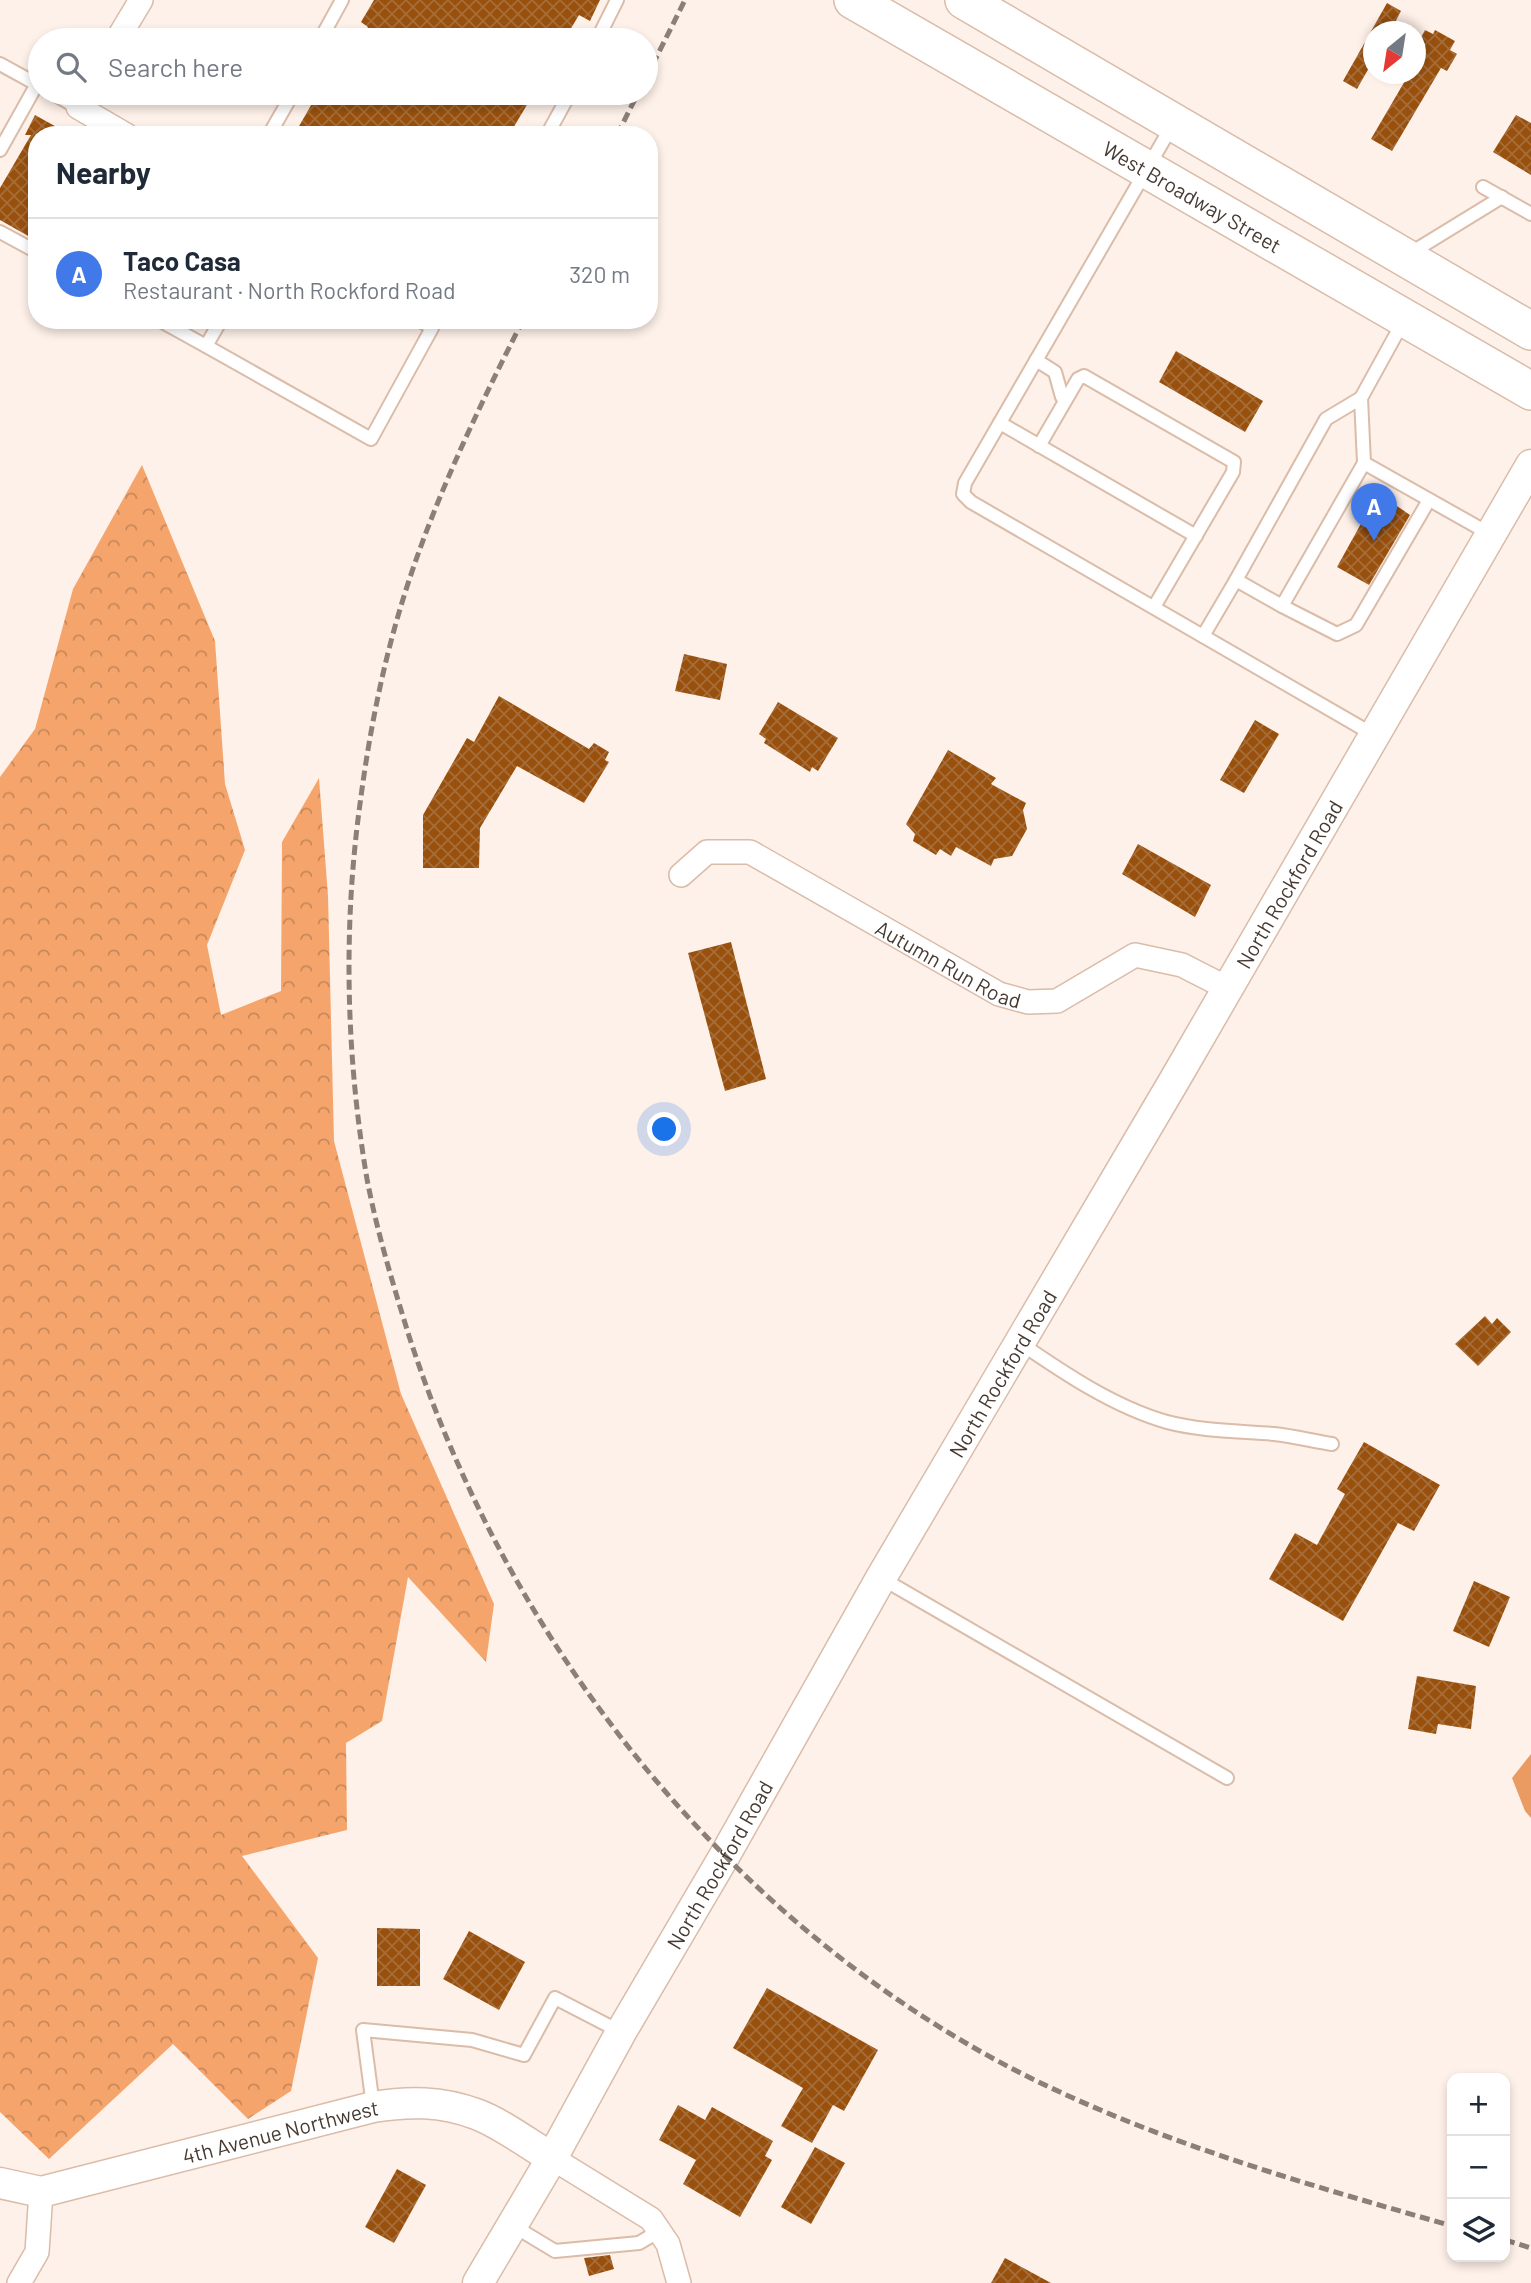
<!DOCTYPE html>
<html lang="en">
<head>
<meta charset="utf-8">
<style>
  :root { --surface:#fff; --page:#f2f2f3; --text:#1f2937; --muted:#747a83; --line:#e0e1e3; --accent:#4279e9 }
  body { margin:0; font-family:Barlow,sans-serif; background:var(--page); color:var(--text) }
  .controls { position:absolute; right:21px; bottom:21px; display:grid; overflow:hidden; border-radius:14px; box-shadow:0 4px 10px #0003 }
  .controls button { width:63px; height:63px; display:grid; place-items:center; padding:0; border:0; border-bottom:2px solid var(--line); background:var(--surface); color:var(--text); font:35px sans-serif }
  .compass { position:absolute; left:1363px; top:21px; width:63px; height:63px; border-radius:50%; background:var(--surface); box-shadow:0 4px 10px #0003; rotate:210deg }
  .you { position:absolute; left:665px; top:1130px; width:24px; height:24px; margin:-18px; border:5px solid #fff; border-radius:50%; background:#1a73e8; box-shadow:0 0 0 10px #1a73e833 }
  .badge { display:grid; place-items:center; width:46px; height:46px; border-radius:50%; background:var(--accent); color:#fff; font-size:23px; font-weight:700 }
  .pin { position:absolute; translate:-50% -58px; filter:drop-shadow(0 2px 4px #0008) }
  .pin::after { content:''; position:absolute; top:37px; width:24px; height:21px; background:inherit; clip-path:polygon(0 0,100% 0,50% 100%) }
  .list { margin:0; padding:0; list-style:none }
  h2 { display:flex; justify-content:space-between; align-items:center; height:91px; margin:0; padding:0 28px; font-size:30px }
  h2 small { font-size:23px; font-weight:400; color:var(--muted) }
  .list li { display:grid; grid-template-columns:46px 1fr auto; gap:21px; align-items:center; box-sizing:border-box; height:112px; padding:0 28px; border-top:2px solid var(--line) }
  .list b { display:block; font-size:26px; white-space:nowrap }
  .list p { margin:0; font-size:23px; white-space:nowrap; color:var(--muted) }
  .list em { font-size:23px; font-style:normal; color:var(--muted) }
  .icon { flex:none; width:38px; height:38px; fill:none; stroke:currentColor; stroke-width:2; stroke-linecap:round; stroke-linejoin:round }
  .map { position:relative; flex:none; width:1531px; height:2283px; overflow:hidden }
  .search { position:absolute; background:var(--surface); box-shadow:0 4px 10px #0003; left:28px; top:28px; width:630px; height:77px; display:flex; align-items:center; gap:18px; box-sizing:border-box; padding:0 24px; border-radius:38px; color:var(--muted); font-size:26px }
  .panel { position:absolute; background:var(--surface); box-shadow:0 4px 10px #0003; left:28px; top:126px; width:630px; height:203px; border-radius:28px }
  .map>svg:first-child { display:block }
</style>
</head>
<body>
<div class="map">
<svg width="1531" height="2283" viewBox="0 0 1531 2283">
  <defs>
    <pattern id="forest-crowns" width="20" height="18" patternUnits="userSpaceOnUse" patternTransform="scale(1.75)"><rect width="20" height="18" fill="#f5a56c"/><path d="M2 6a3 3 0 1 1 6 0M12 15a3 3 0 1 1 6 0" fill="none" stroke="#c88759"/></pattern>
    <pattern id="building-cross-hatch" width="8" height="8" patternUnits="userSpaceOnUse" patternTransform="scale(1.75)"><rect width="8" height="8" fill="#99500d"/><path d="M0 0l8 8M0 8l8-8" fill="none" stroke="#a56d3a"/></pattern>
  </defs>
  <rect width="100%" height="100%" fill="#fef1e9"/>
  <polygon fill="url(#forest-crowns)" points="142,465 215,641 225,784 245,850 207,945 221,1015 281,991 282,842 319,778 328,896 334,1141 401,1394 494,1604 486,1662 408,1577 382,1721 346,1743 347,1830 242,1856 318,1958 291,2091 248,2119 173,2044 49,2159 0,2112 0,777 35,729 73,589"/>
  <polygon fill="#ea9b62" points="1531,1754 1531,1818 1525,1811 1512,1778"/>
  <g fill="url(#building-cross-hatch)">
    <polygon points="374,0 600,0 590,21 579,15 564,40 361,40 368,27 361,22"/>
    <polygon points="1387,3 1401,11 1390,32 1374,32 1374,59 1357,89 1343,81"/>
    <polygon points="1425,30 1433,34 1435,30 1455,41 1450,50 1457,54 1447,71 1441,68 1392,151 1371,139 1409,74 1416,74 1416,47"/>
    <polygon points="318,93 534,93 509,135 294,135"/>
    <polygon points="35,115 71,135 37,135 37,241 0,220 0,188 31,135 25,135"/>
    <polygon points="1516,115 1531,123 1531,175 1493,152"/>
    <polygon points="1176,351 1263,401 1245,432 1159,382"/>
    <polygon points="1378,493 1410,515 1369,585 1337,567"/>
    <polygon points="684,654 727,664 720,700 675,691"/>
    <polygon points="499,696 589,749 594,743 609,752 605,760 609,762 584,803 517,766 480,828 479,868 423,868 423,815 467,738 474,742"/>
    <polygon points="778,702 838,738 818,771 812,767 810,772 764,743 766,739 759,734"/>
    <polygon points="1255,720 1279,734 1244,793 1220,780"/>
    <polygon points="948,750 996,778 991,784 1026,803 1023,810 1027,829 1012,856 994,859 991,866 956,847 951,856 940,849 936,855 913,841 915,834 906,824"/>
    <polygon points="1138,844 1211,885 1195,917 1122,874"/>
    <polygon points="731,942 766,1079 725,1091 688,953"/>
    <polygon points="1485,1316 1492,1324 1497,1318 1511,1332 1478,1366 1455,1344"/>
    <polygon points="1364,1442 1440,1485 1414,1531 1398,1523 1343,1621 1269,1579 1295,1533 1317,1545 1345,1494 1337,1489"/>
    <polygon points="1474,1581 1510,1597 1489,1647 1453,1631"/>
    <polygon points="1417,1676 1476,1686 1471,1729 1438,1724 1436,1734 1408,1729"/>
    <polygon points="377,1928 420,1929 420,1986 377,1986"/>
    <polygon points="469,1931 525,1962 499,2010 443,1979"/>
    <polygon points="767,1988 878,2050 844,2111 833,2105 812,2143 781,2126 803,2088 733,2048"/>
    <polygon points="678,2105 705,2120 712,2107 773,2141 765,2156 772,2160 740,2217 683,2184 696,2160 659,2140"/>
    <polygon points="815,2147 845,2163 811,2224 781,2207"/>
    <polygon points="397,2169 426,2185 394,2243 365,2227"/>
    <polygon points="610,2255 614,2269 589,2276 584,2258"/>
    <polygon points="1005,2258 1051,2283 991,2283"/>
  </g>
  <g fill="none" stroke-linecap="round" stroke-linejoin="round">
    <defs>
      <g id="service">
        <polyline points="320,40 342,0"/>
        <polyline points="597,40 617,0"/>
        <polyline points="0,64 40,86"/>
        <polyline points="52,93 82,110"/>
        <polyline points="1173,124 965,483 963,494 971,502 1374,735"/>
        <polyline points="269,135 293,93"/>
        <polyline points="547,135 570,93"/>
        <polyline points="0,150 37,84"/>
        <polyline points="1483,187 1531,214"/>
        <polyline points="0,232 37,252"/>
        <polyline points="1409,254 1502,197"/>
        <polyline points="159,320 206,346 221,320"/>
        <polyline points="206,346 371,439 432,328 419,320"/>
        <polyline points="1036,360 1055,372 1062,397 1066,399"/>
        <polyline points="1361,398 1364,463"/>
        <polyline points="1000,423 1196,536"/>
        <polyline points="1039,446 1078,379 1084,376 1234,462 1233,472 1154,607"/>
        <polyline points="1236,580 1326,419 1361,398 1404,320"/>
        <polyline points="1282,606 1337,634 1356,625 1429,500"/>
        <polyline points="1203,636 1236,580 1282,606 1364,463 1490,534"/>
        <path d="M1020 1343C1064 1373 1114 1407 1167 1422 1201 1431 1238 1431 1274 1434 1293 1436 1313 1441 1332 1444"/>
        <polyline points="881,1578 1227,1778"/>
        <polyline points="373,2106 363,2030 472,2040 524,2055 555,1998 621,2032"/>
        <polyline points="512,2225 555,2251 639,2243 661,2230"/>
      </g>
      <g id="minor">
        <polyline points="117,40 141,0"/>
        <polyline points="86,93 78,107 126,135"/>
        <path id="s1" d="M681 875 707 852H750L999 994 1028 1002 1057 1001 1135 955 1182 965 1227 988"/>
        <polyline points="552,2158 651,2219 668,2244 679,2283"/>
        <polyline points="19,2283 37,2252 41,2192"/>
      </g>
      <g id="tertiary">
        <path id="s2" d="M0 2183 41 2192 373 2107C409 2101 441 2101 476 2114 499 2122 530 2145 552 2158"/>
        <path id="s3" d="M478 2283 552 2158 621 2032 725 1855 881 1578 1174 1081 1531 465"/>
      </g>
      <g id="primary">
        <path id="s4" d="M853 0 1531 391"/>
        <polyline points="964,0 1531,331"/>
      </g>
    </defs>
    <use href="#service" stroke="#dabca8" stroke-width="16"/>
    <use href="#minor" stroke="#dabca8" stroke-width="26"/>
    <use href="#tertiary" stroke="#dabca8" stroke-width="33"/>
    <use href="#primary" stroke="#dabca8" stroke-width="40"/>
    <use href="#service" stroke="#fff" stroke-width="12"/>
    <use href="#minor" stroke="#fff" stroke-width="23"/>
    <use href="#tertiary" stroke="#fff" stroke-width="30"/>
    <use href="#primary" stroke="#fff" stroke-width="37"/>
    <g stroke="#8b7f77" stroke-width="5" stroke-dasharray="10 5" stroke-linecap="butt">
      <polyline points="646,78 685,0"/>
      <polyline points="617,135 638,93"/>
      <path d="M523 320C478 409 434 500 404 596 383 663 369 734 360 804 343 927 346 1056 367 1179 377 1232 393 1284 409 1336 507 1638 714 1905 994 2059 1138 2137 1296 2181 1452 2226"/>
      <polyline points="1505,2240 1531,2248"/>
    </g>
  </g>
  <g text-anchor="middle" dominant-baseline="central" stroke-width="7" stroke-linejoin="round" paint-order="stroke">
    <g font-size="21" fill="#463a32" stroke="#fef1e9">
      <text stroke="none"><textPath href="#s4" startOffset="392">West Broadway Street</textPath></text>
      <text stroke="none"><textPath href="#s3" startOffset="1617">North Rockford Road</textPath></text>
      <text stroke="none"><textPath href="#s1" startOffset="306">Autumn Run Road</textPath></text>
      <text stroke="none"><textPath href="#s3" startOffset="1050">North Rockford Road</textPath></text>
      <text stroke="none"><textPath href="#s3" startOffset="483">North Rockford Road</textPath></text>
      <text stroke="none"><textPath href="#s2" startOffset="289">4th Avenue Northwest</textPath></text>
    </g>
  </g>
</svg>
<div class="controls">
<button>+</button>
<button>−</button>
<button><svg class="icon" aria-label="layers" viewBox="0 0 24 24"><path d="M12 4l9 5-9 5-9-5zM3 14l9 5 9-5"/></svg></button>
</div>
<svg class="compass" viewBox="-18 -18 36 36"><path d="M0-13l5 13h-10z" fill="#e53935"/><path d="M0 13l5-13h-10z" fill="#747a83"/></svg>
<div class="you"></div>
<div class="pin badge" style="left:1374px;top:541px">A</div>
<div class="search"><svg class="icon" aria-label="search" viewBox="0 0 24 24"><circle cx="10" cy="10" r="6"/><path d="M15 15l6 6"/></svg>Search here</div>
<section class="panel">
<h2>Nearby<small></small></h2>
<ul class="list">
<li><span class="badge">A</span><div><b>Taco Casa</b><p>Restaurant · North Rockford Road</p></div><em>320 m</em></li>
</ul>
</section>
</div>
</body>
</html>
